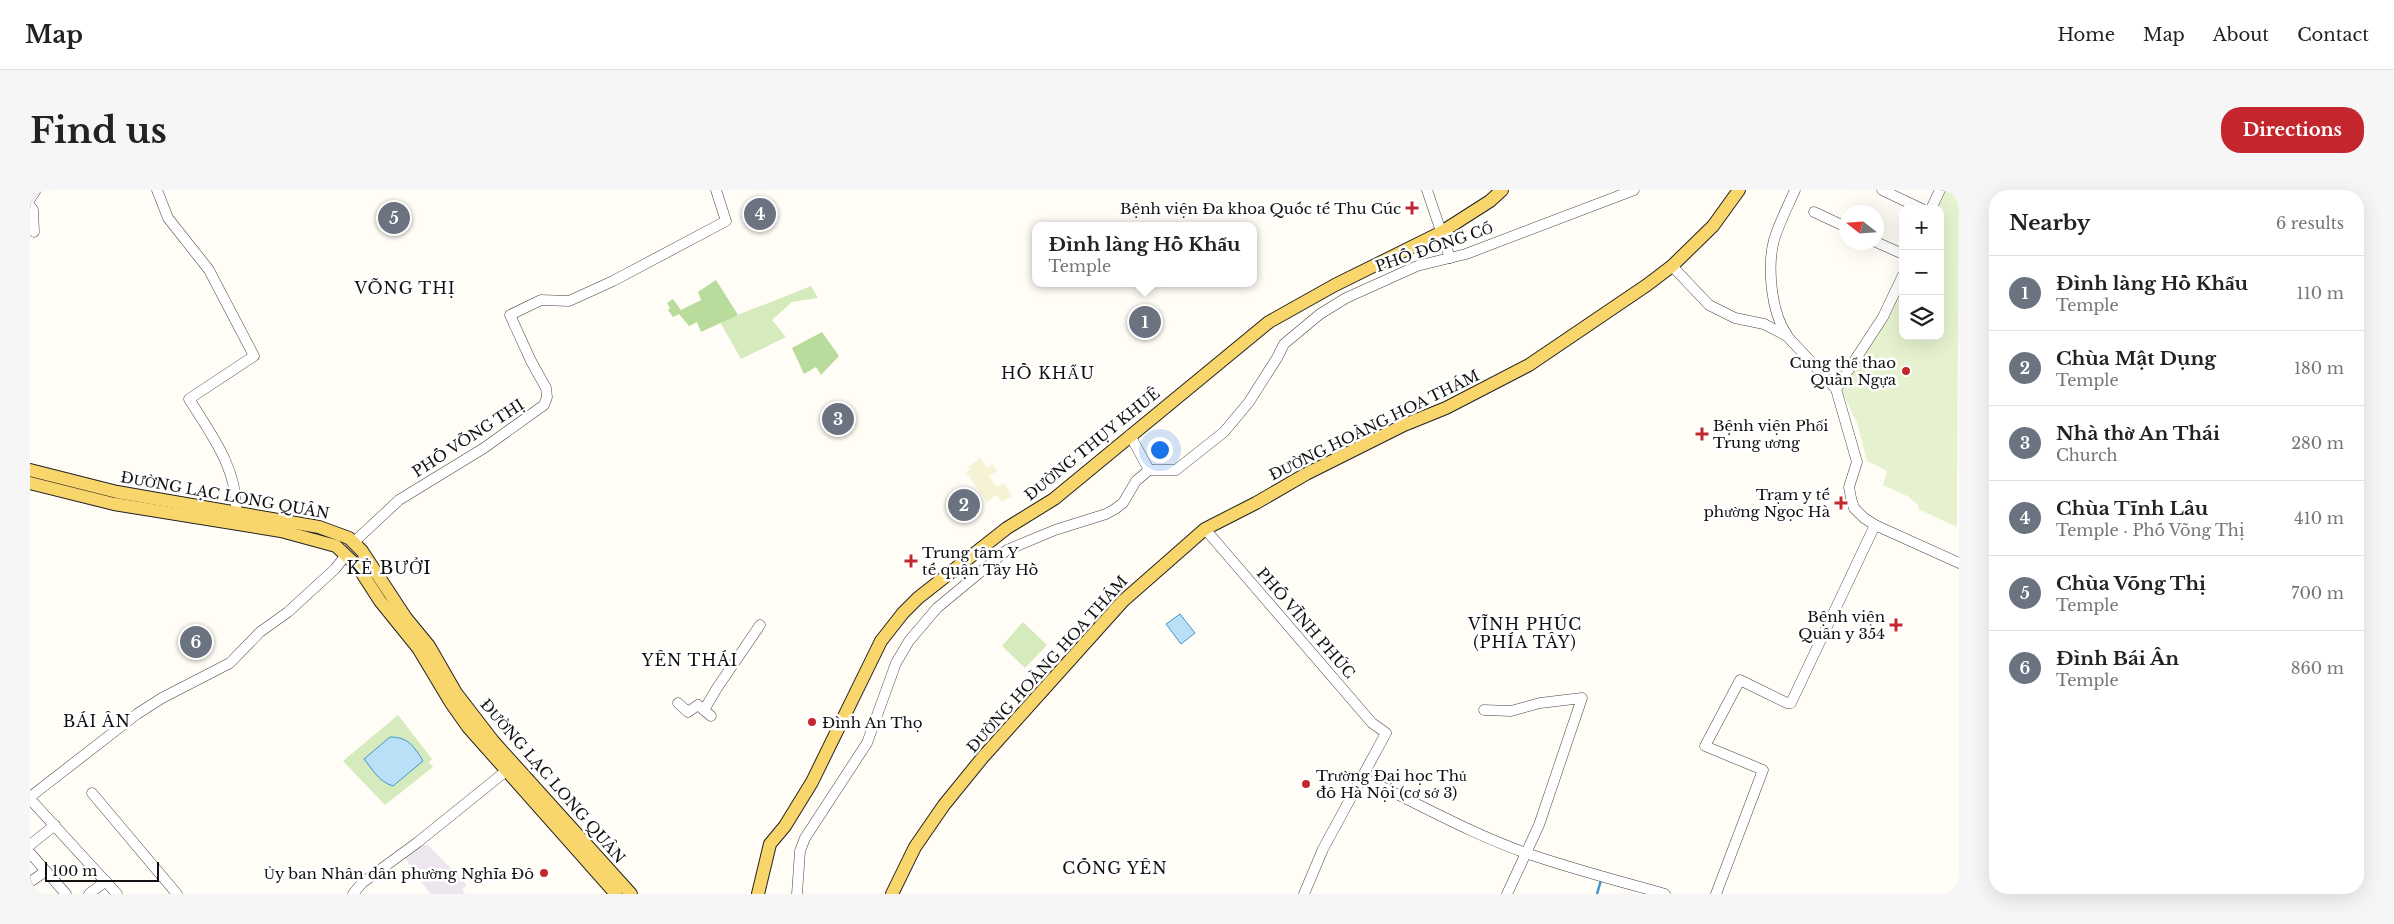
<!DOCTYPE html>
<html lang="en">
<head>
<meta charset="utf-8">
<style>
  :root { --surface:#fff; --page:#f6f6f6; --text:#222; --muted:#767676; --line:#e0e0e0; --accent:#c4262e }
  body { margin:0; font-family:"Libre Baskerville",serif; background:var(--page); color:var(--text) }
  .controls { position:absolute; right:15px; top:15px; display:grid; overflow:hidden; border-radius:10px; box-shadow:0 5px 20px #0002 }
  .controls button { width:45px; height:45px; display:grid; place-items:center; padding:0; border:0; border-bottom:1px solid var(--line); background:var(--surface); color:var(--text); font:25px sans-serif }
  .compass { position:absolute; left:1809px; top:15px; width:45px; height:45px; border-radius:50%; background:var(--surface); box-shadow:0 5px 20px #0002; rotate:287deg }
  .scale { position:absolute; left:15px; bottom:12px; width:114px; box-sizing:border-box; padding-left:5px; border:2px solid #111; border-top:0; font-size:14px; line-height:18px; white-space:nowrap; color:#111; -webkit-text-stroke:4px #fff; paint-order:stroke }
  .you { position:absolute; left:1129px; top:259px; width:18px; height:18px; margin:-12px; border:4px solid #fff; border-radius:50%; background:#1a73e8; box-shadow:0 0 0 8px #1a73e833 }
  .badge { display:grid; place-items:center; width:32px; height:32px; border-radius:50%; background:var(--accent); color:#fff; font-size:16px; font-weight:700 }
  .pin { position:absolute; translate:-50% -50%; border:2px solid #fff; box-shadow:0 1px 5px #0006 }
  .popup { position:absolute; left:1002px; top:32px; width:225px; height:65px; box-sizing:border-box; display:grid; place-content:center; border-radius:10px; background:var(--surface); filter:drop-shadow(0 1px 4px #0005); font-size:16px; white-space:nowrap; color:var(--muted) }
  .popup b { font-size:19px; color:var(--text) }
  .popup::after { content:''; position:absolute; left:50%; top:100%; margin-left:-10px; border:10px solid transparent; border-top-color:var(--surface) }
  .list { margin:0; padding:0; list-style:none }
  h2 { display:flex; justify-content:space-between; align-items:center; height:65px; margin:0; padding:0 20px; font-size:21px }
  h2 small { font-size:16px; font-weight:400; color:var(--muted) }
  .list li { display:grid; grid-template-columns:32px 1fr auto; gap:15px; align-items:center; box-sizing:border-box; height:75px; padding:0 20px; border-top:1px solid var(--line) }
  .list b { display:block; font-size:19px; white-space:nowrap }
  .list p { margin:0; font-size:16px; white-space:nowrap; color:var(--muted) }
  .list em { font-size:16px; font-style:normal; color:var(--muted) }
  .icon { flex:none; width:28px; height:28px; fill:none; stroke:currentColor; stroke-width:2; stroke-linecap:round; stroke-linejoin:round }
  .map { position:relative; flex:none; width:1929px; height:704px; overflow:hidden; border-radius:20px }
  header { display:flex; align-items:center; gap:30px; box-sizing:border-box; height:70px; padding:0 25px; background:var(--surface); border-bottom:1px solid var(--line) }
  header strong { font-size:24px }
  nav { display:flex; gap:28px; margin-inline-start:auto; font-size:18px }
  .intro { display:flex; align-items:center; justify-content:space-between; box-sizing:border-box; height:120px; padding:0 30px }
  h1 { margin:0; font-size:35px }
  .button { padding:12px 22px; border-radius:20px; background:var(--accent); color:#fff; font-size:18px; font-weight:700 }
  main { display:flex; gap:30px; padding:0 30px }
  aside { flex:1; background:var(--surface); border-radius:20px; box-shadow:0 5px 20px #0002 }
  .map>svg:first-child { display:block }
</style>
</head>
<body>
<header>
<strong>Map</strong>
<nav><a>Home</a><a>Map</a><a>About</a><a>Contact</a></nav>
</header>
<div class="intro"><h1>Find us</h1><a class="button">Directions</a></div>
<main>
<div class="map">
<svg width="1929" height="704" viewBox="0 0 1929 704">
  <rect width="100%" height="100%" fill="#fffdf5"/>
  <polygon fill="#eee6ef" points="391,655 398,655 437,695 432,699 435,704 400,704 375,668"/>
  <polygon fill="#f6f3d4" points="950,268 957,278 962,274 967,281 959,286 967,297 974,293 982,306 972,312 966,305 957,312 936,282 940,279 938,277"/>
  <g fill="#d5ebbd">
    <polygon points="781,96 788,108 762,112 742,130 756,147 711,169 690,132"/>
    <polygon points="993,432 1017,455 995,478 972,456"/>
    <polygon points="368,525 402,569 399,572 403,577 355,615 313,571"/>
  </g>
  <g fill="#b9dc9c">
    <polygon points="686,90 708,125 671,142 667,132 659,136 649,124 643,127 638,120 640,118 637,113 643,109 651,120 671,110 668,102"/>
    <polygon points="792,142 809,166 791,185 786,177 774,184 762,158"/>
  </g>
  <polygon fill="#e6f2cf" points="1914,0 1929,0 1927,337 1888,319 1889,316 1879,307 1853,295 1857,281 1837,271 1827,233 1811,199 1873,93 1873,146 1910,146 1910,19 1905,19"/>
  <g fill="#b9e0f7" stroke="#3f96cf">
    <polygon points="1150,424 1165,443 1151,454 1136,434"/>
    <path d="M360 547C378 547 384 556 393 571L363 596C349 592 342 579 334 569Z"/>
  </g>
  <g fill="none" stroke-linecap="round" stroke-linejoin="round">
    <polyline stroke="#3f96cf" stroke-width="2.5" points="1567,704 1571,690"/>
    <defs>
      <g id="minor">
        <path d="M127 0 138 28 179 80 224 166 159 209C181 244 208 279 206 322"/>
        <polyline points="1397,0 1420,68"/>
        <polyline points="1852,0 1892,19"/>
        <polyline points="0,9 6,0"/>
        <polyline points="0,16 3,20 4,42"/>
        <polyline points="1901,19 1910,0"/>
        <polyline points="1784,22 1816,37"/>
        <polyline points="1846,52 1873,64"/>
        <polyline points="1642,76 1679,115 1705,128 1734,134 1757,146 1806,199 1827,272 1819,297 1821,308 1824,318 1834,328 1845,335 1929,373"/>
        <path d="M1757 145C1741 122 1737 77 1744 50 1749 33 1758 16 1765 0"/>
        <polyline points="1806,199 1853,127 1873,85"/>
        <polyline points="1100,245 1119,280"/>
        <polyline points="1175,339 1342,533 1356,543 1293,659 1274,704"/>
        <polyline points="324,352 369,310 454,258 514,215 517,207 516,198 501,171 480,125 511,110 539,111 583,91 696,31 686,0"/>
        <polyline points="648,513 658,522 668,515 681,526"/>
        <polyline points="674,520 687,498 730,435"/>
        <polyline points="1454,520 1481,521 1510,513 1552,508 1509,635 1477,704"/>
        <path d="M1331 587C1386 612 1439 643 1496 663 1542 679 1589 691 1635 704"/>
        <polyline points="62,603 147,704"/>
        <polyline points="0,607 107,524 132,508 200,473 230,442 258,422 305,379 316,365"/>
        <polyline points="0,609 87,704"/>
        <polyline points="0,655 25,635"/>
        <polyline points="0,663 36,704"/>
        <polyline points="0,692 16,681"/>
        <polyline points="59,704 76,691"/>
        <polyline points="323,704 332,693 388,652 476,581"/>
        <polyline points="767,704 770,661 775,648 837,553 866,473 879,451 907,418 977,360 1025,340 1076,324 1085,319 1093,313 1106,291 1119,280 1146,280 1194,242 1219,212 1247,168 1254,154 1290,124 1316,108 1387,76 1436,64 1604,0"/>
        <polyline points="1686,704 1733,580 1675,556 1710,490 1757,513 1761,513 1845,335"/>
      </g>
      <g id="major">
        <polyline points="0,280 87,302 289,337 319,348 332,361 376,428 399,456 426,503 463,551 601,704"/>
        <polyline points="0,293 84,314 251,341 306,356 328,377 350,411 388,458 421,513 438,537 586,704"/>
        <polyline points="728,704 740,654 755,636 782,592 851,451 873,423 888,408 977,338 1024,309 1239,132 1305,95 1410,43 1460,11 1472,0"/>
        <polyline points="862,704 885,657 914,615 953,567 1093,411 1175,339 1226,313 1276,284 1374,235 1416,218 1499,175 1617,95 1642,76 1683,36 1709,0"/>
      </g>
    </defs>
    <use href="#minor" stroke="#444" stroke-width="11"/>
    <use href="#major" stroke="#222" stroke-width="14"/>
    <use href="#minor" stroke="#fff" stroke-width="10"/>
    <use href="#major" stroke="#f9d66b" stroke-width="12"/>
  </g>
  <g fill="#c4262e" stroke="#fff" stroke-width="2">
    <path d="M1379.5 10.5h5v5h5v5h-5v5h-5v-5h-5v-5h5z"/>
    <circle cx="1876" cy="181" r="5"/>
    <path d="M1669.5 236.5h5v5h5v5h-5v5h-5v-5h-5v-5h5z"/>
    <path d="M1808.5 305.5h5v5h5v5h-5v5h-5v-5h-5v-5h5z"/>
    <path d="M878.5 363.5h5v5h5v5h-5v5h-5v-5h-5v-5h5z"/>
    <path d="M1863.5 427.5h5v5h5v5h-5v5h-5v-5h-5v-5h5z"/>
    <circle cx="782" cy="532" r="5"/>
    <circle cx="1276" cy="594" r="5"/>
    <circle cx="514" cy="683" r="5"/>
  </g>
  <g text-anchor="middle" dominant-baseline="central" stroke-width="5" stroke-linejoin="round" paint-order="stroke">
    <g font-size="15" fill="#111" stroke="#fff" text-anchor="end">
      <text x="1371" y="18">Bệnh viện Đa khoa Quốc tế Thu Cúc</text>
      <text x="1866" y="172">Cung thể thao<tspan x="1866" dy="17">Quần Ngựa</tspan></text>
      <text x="1683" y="235" text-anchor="start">Bệnh viện Phổi<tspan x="1683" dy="17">Trung ương</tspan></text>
      <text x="1800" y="304">Trạm y tế<tspan x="1800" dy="17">phường Ngọc Hà</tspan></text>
      <text x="892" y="362" text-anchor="start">Trung tâm Y<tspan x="892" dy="17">tế quận Tây Hồ</tspan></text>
      <text x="1855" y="426">Bệnh viện<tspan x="1855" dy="17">Quân y 354</tspan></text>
      <text x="792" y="532" text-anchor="start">Đình An Thọ</text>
      <text x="1286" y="585" text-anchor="start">Trường Đại học Thủ<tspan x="1286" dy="17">đô Hà Nội (cơ sở 3)</tspan></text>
      <text x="504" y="683">Ủy ban Nhân dân phường Nghĩa Đô</text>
    </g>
    <g font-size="15" fill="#111" stroke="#fff">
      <text transform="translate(1404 57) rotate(-19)">PHỐ ĐỒNG CỔ</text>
      <text transform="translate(1344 235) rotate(-26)">ĐƯỜNG HOÀNG HOA THÁM</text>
      <text transform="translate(438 248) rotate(-33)">PHỐ VÕNG THỊ</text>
      <text transform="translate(1062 254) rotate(-39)">ĐƯỜNG THỤY KHUÊ</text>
      <text transform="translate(195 305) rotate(10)">ĐƯỜNG LẠC LONG QUÂN</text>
      <text transform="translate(1276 433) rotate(49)">PHỐ VĨNH PHÚC</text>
      <text transform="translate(1017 474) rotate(-48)">ĐƯỜNG HOÀNG HOA THÁM</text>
      <text transform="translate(523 591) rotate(49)">ĐƯỜNG LẠC LONG QUÂN</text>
    </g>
    <g font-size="16" letter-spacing="1" fill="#111" stroke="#fff">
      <text x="375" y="98">VÕNG THỊ</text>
      <text x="1018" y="183">HỒ KHẨU</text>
      <text x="1495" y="434">VĨNH PHÚC<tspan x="1495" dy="18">(PHÍA TÂY)</tspan></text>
      <text x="660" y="470">YÊN THÁI</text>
      <text x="67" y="531">BÁI ÂN</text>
      <text x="1085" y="678">CỐNG YÊN</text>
    </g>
    <g font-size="18" letter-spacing="1" fill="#111" stroke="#fff">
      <text x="359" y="378">KẺ BƯỞI</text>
    </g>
  </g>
</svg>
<div class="controls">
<button>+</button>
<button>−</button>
<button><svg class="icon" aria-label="layers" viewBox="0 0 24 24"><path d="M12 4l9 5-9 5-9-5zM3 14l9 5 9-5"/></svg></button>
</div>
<svg class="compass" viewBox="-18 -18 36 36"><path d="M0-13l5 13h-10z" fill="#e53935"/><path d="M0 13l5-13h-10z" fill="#767676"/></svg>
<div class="scale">100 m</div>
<div class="you"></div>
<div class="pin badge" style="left:1115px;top:132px;background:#6b7280">1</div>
<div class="popup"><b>Đình làng Hồ Khẩu</b>Temple</div>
<div class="pin badge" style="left:934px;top:315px;background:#6b7280">2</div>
<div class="pin badge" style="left:808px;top:229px;background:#6b7280">3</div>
<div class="pin badge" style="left:730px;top:24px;background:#6b7280">4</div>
<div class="pin badge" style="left:364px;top:28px;background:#6b7280">5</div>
<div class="pin badge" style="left:166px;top:452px;background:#6b7280">6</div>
</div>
<aside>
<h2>Nearby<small>6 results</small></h2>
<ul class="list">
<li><span class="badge" style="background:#6b7280">1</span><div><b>Đình làng Hồ Khẩu</b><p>Temple</p></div><em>110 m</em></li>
<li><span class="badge" style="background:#6b7280">2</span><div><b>Chùa Mật Dụng</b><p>Temple</p></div><em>180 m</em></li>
<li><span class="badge" style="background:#6b7280">3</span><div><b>Nhà thờ An Thái</b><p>Church</p></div><em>280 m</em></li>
<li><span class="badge" style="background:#6b7280">4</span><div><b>Chùa Tĩnh Lâu</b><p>Temple · Phố Võng Thị</p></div><em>410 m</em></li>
<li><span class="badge" style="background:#6b7280">5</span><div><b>Chùa Võng Thị</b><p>Temple</p></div><em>700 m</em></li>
<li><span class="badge" style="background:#6b7280">6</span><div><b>Đình Bái Ân</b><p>Temple</p></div><em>860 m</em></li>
</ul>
</aside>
</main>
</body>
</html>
